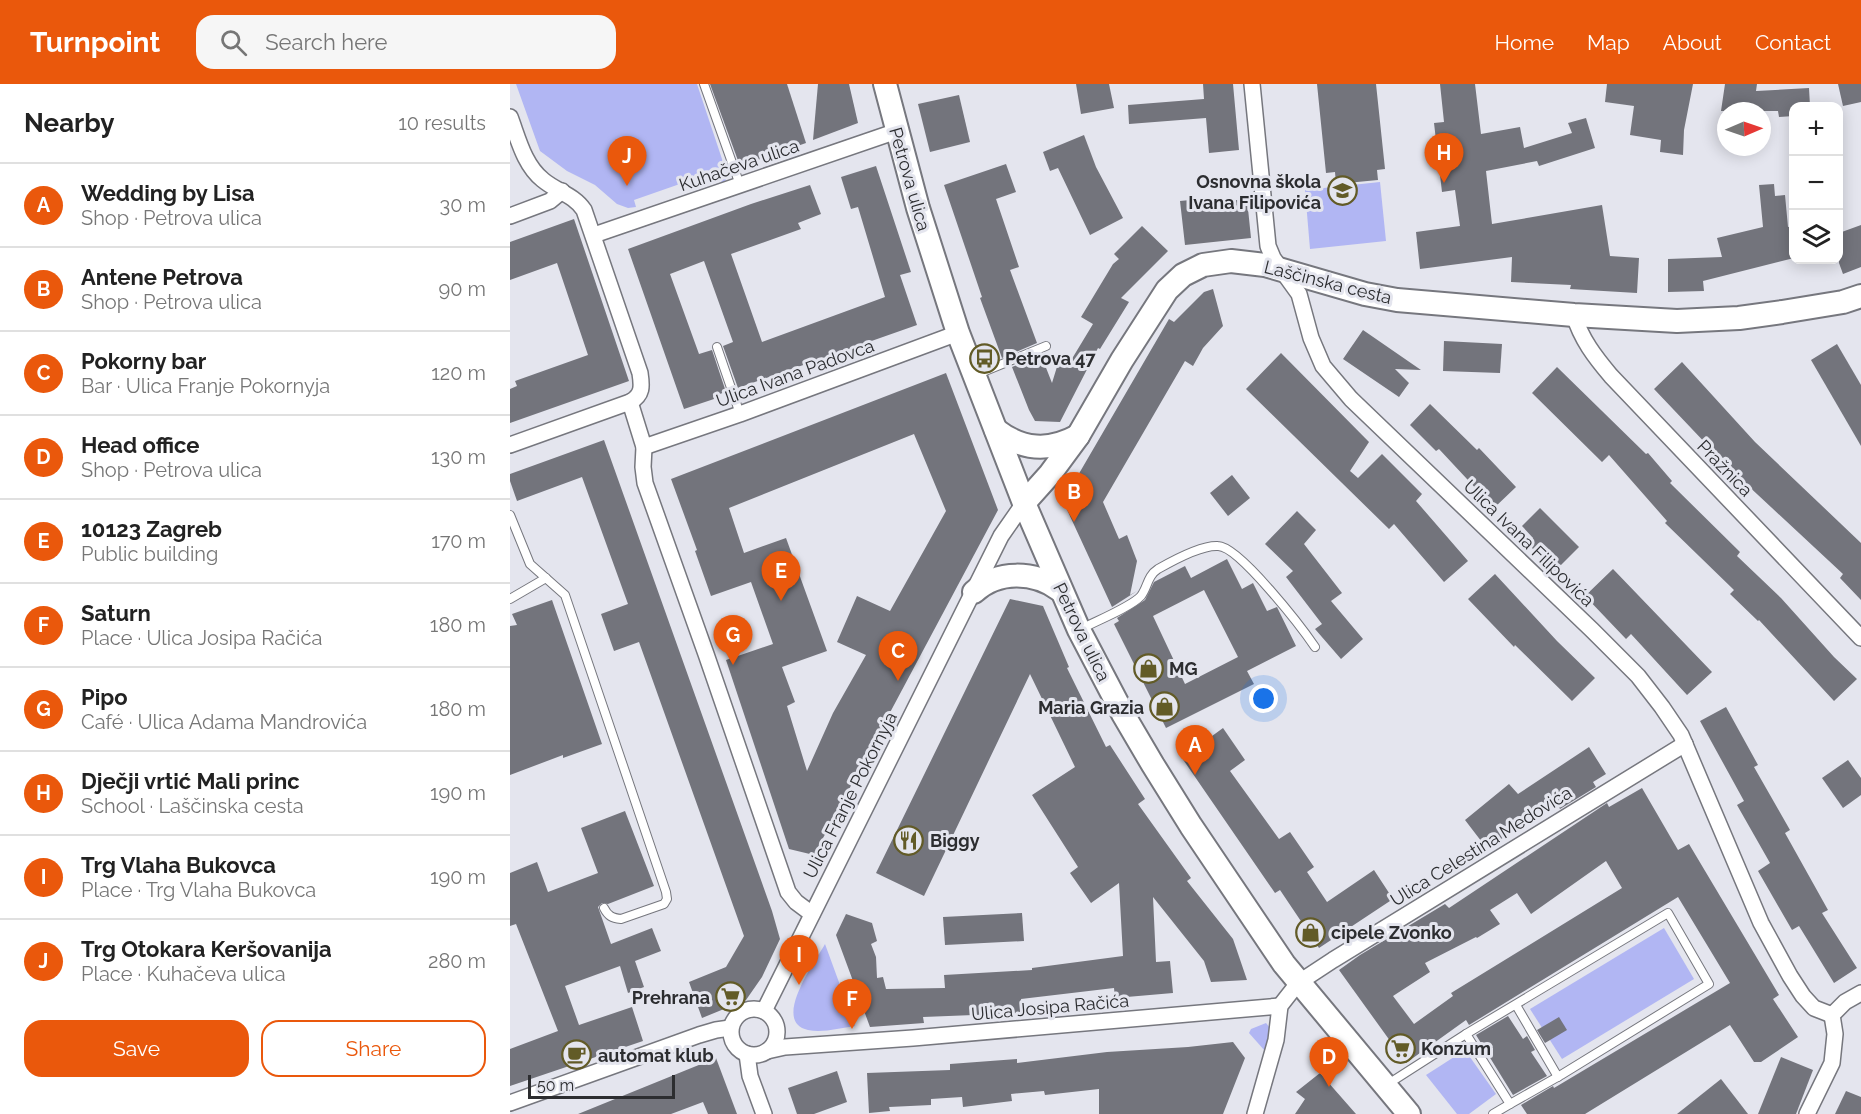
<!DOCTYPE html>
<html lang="en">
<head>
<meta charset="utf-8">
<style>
  :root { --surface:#fff; --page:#f6f6f6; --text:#222; --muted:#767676; --line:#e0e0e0; --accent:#ea580c }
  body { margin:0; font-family:Raleway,sans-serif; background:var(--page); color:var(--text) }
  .controls { position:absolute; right:18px; top:18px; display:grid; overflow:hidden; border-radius:12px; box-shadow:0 3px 15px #0003 }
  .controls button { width:54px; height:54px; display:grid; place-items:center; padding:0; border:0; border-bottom:2px solid var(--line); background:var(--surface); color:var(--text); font:30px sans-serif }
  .compass { position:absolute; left:1207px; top:18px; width:54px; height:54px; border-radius:50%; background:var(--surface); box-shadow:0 3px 15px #0003; rotate:88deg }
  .scale { position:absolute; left:18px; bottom:15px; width:147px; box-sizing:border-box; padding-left:6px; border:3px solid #2c2d30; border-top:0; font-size:16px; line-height:21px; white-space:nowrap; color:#2c2d30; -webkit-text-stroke:4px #e4e5ee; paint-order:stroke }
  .you { position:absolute; left:754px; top:615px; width:21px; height:21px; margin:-15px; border:4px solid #fff; border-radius:50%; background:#1a73e8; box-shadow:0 0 0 9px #1a73e833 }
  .badge { display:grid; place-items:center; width:39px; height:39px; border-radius:50%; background:var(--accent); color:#fff; font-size:20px; font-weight:700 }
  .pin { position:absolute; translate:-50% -50px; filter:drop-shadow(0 2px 3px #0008) }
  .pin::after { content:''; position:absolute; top:32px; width:21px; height:18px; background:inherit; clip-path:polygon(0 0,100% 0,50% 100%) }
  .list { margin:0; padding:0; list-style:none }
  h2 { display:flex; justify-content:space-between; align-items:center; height:78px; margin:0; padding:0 24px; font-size:26px }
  h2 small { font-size:20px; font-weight:400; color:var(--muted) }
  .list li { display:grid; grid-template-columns:39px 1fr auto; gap:18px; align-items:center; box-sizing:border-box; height:84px; padding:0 24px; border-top:2px solid var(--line) }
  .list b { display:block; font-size:22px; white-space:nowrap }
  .list p { margin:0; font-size:20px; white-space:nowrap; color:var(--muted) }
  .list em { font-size:20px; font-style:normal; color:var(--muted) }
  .actions { display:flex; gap:12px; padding:18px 24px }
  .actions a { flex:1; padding:14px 0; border:2px solid var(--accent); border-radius:18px; text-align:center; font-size:21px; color:var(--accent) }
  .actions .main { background:var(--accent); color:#fff }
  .icon { flex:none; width:33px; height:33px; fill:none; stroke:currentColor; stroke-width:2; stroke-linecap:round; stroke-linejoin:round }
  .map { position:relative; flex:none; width:1351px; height:1030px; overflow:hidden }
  header { display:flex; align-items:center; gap:36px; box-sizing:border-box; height:84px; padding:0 30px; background:var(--accent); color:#fff }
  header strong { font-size:28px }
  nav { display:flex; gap:33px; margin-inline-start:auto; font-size:21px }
  .search { width:420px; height:54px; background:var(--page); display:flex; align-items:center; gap:15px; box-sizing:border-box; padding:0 21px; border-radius:18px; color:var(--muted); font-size:22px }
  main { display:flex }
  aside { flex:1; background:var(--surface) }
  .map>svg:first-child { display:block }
</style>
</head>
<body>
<header>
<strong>Turnpoint</strong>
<div class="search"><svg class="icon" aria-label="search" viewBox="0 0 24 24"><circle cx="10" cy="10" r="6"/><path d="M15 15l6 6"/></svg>Search here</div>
<nav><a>Home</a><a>Map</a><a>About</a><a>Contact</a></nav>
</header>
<main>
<aside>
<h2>Nearby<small>10 results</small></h2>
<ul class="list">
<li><span class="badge">A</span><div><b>Wedding by Lisa</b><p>Shop · Petrova ulica</p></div><em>30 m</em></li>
<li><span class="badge">B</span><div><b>Antene Petrova</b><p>Shop · Petrova ulica</p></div><em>90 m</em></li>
<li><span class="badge">C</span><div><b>Pokorny bar</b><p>Bar · Ulica Franje Pokornyja</p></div><em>120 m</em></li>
<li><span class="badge">D</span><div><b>Head office</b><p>Shop · Petrova ulica</p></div><em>130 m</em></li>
<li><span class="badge">E</span><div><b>10123 Zagreb</b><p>Public building</p></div><em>170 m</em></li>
<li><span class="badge">F</span><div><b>Saturn</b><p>Place · Ulica Josipa Račića</p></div><em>180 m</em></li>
<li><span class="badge">G</span><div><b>Pipo</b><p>Café · Ulica Adama Mandrovića</p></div><em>180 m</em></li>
<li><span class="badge">H</span><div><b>Dječji vrtić Mali princ</b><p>School · Laščinska cesta</p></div><em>190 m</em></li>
<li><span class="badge">I</span><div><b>Trg Vlaha Bukovca</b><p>Place · Trg Vlaha Bukovca</p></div><em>190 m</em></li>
<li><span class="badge">J</span><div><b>Trg Otokara Keršovanija</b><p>Place · Kuhačeva ulica</p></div><em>280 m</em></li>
</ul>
<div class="actions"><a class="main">Save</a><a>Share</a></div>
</aside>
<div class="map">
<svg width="1351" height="1030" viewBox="0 0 1351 1030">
  <rect width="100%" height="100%" fill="#e4e5ee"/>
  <g fill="#b1b6f3">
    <polygon points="6,0 187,0 213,78 216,96 212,100 207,87 124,116 126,123 118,124 107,120 85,101 57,87 30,67"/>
    <polygon points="870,98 876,157 800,165 795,106"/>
    <polygon points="1154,844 1184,895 1052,975 1020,925"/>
    <path d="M315 860 345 942C330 944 313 949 298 946 261 938 305 878 315 860Z"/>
    <polygon points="756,939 760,944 755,967 739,949 741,945"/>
    <polygon points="955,966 986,1010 959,1030 947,1030 916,991"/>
  </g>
  <g fill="#73747c" fill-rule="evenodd">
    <polygon points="200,0 277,0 296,59 230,82"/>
    <polygon points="308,0 339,0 348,39 303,56"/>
    <polygon points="566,0 599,0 604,24 571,30"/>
    <polygon points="693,0 723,0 729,66 699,69 696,34 619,40 618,21 694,15"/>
    <polygon points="807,0 866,0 875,85 867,86 868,96 826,100 825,88 816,89"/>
    <polygon points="930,0 965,0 971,50 1010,43 1014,64 1062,49 1058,39 1076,34 1085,64 1029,82 1027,77 976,87 982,140 1092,121 1100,172 1129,174 1127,209 1060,205 1061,201 1001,198 1002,173 910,185 906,148 950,142 945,106 932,108 924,39 934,38"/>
    <polygon points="1097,0 1183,0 1174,46 1173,71 1150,68 1151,56 1120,51 1124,22 1095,18"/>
    <polygon points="1215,0 1247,0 1246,7 1299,4 1300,22 1284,22 1284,32 1269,33 1268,27 1211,27"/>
    <polygon points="1328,0 1351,0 1351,18 1333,22"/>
    <polygon points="449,11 460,58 420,68 408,20"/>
    <polygon points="574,51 586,83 613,134 580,151 548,84 540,87 533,68"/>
    <polygon points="496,80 506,108 486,115 509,183 500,186 527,259 492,274 470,214 472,213 434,101"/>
    <polygon points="366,82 401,188 390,191 407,241 228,304 213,262 223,258 194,177 160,190 189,270 202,266 216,308 203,312 204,315 174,325 118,165 241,120 300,101 311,130 288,139 291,145 221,170 252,258 375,213 348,123 341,125 331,93"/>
    <polygon points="1264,100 1265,112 1275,111 1278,143 1284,142 1284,174 1193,197 1194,207 1158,208 1158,175 1212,173 1207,154 1253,143 1249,101"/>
    <polygon points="700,114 700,119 737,115 741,154 675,161 670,117"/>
    <polygon points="64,135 119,297 0,339 0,305 7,302 5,297 78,271 47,179 0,196 0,158"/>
    <polygon points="1351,141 1351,183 1333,190 1329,179 1329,149"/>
    <polygon points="632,142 658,167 611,214 619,218 590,265 588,264 550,338 525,337 519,326 502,283 531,271 542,299 550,273 560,278 583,240 571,233 603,180 609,175 604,170"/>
    <polygon points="703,205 713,242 693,264 683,282 675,277 593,418 609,455 617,451 627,477 620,511 627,507 602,523 553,417 659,235 664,238 694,208"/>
    <polygon points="853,246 911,286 885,285 899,299 889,313 833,275"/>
    <polygon points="934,257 992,260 990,289 933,287"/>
    <polygon points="1327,260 1351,301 1351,362 1301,276"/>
    <polygon points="771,269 859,358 840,387 848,394 872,370 912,410 906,417 958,477 934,498 884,440 879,445 736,305"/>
    <polygon points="1172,278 1245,358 1351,459 1351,516 1330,494 1333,490 1219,384 1144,305"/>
    <polygon points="1047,283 1136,370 1138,369 1162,397 1160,399 1230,468 1227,472 1271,514 1324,573 1347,595 1324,617 1249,536 1248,537 1220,510 1224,506 1155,439 1157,437 1099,371 1092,378 1022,309"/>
    <path d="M436 289 488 426 304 771 279 765 216 576 263 560 241 498 201 512 185 467 187 466 161 395ZM404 350 436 427 380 527 347 512 327 558 356 571 323 629 297 687 277 622 285 618 272 583 317 567 276 454 234 469 219 424Z"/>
    <polygon points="920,320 967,366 969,364 1006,403 984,424 929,365 926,367 900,341"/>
    <polygon points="94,356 262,827 270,855 252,893 236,916 192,934 179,898 216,883 234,852 129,558 104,567 91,530 118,520 72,393 7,417 0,397 0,390"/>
    <polygon points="722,391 740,414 718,432 700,409"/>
    <polygon points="1030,424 1069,463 1045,487 1017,459 1023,454 1012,442"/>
    <polygon points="787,427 806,446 794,460 832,509 821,517 853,555 831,575 805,545 812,540 776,493 783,487 755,460"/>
    <path d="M717 475 732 505 743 499 757 527 767 523 786 562 737 587 744 600 656 644 604 540 609 537 607 534 635 516 644 498 675 482 681 494ZM694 506 728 573 675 600 643 532Z"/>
    <polygon points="1103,485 1202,588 1177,611 1121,550 1116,555 1075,512"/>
    <polygon points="985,490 1047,557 1085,594 1062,617 1005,561 1004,563 958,515"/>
    <polygon points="500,515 533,522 559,583 557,584 596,663 600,661 635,715 628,720 681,794 677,797 723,855 737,896 701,898 694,877 643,813 646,878 660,877 663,909 605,914 604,904 511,915 512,929 413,933 414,939 360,943 326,851 336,830 362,839 367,857 361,860 366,873 367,894 373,893 376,905 435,904 434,891 522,886 522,884 613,872 609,799 581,819 560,789 568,783 522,711 565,683 520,590 414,812 366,789"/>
    <polygon points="42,516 92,660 53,674 53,671 0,691 0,542 7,541 2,530"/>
    <polygon points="1216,623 1248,681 1244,683 1280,746 1275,749 1318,826 1312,829 1347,884 1324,899 1289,842 1282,846 1248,787 1260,779 1227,721 1234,717 1190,637"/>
    <polygon points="713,644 735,676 720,687 769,755 780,748 804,783 797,788 817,818 864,786 883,815 809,864 770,806 765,809 672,674"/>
    <polygon points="1079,663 1096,690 1083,698 1086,703 1050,725 1043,713 978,766 955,736 999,700 1008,710"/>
    <polygon points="1338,676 1351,694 1351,711 1333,724 1312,694"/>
    <path d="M1132 704 1168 766 1179 760 1269 911 1263 915 1288 953 1251 978H1244L1220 941 1075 1030H1017L1011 1021 1043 1002 1044 1004 1220 899 1168 813 959 941 956 936 896 979 829 886 850 871 935 820 939 824 1097 719 1099 723ZM1096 777 1112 804 941 909 943 912 904 940 883 912 920 888 915 879 966 853 967 854 990 840 980 826 1007 809 1021 830Z"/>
    <polygon points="115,727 144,802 98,820 92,819 88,823 101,860 142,844 151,867 125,877 134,903 118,909 110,882 55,902 69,941 122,923 133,957 0,1002 0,965 48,947 6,840 0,842 0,789 27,778 38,808 88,789 71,744"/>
    <polygon points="512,829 514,857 435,861 433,833"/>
    <polygon points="998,932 1013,955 1017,952 1025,966 1021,968 1037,992 1003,1011 966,951"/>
    <polygon points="1049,933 1057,946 1035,959 1027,946"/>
    <polygon points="723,958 735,974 713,1030 589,1030 589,1005 535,1011 534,1007 501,1010 502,1017 453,1023 452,1013 421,1015 421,1021 379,1023 380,1027 359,1029 357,989 440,986 440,980 507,975 507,979 597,968 678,963"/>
    <polygon points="1271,973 1303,986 1286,1030 1248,1030"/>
    <polygon points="206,974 227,1030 198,1030 193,1018 161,1030 68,1030"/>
    <polygon points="327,987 337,1018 304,1030 287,1030 278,1004"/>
    <polygon points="810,989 846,1030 785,1030 795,1015 786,1008"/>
    <polygon points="1211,995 1238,1030 1167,1030"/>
    <polygon points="1336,1007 1351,1013 1351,1030 1325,1030"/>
  </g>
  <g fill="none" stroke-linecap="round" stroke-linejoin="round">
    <defs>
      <g id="lane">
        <polyline points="194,0 230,101"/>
        <polyline points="207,263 230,330"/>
        <polyline points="468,290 536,262"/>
        <path d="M0 431 20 480 55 511 156 808 157 815 154 820 111 835C102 834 98 832 94 824"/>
        <polyline points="0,515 36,494"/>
        <path d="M571 545C586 537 621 523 631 512 638 503 637 492 648 485 662 477 692 461 708 462 729 462 792 544 805 563"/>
        <polyline points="1006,921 1048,993"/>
        <polyline points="956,950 1158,829 1199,900 1051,991 1000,1020"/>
        <polyline points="878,1000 956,950 1000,1020 983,1030"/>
      </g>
      <g id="street">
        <polyline points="742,0 758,162 763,174 789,210 801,254 813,282 841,315 1082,546 1128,592 1152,623 1171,651 1251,839 1280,892 1293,912 1304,924 1322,931"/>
        <path d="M0 33C8 54 14 81 33 96 46 107 64 111 74 126L130 289C132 302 133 311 120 318L0 361"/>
        <polyline points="0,132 40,117 52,107"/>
        <polyline points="84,151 387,47"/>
        <path d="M1064 231C1071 255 1085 273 1101 292L1351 554"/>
        <polyline points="120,318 134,363 133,383 135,399 196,570 278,808 286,818 302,830"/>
        <polyline points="134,363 230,330 448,249"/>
        <circle cx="244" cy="948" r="23"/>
        <polyline points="254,927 491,452 514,419"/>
        <polyline points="1322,931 1335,918 1351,909"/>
        <polyline points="257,967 275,963 403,954 770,922"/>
        <polyline points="237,970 240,992 254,1030"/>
        <polyline points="0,1019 189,951 206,946 220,944"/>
        <polyline points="745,1030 766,956 770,922 788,899 823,876 1175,660"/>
        <polyline points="1297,1030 1322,979 1325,950 1322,931"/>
      </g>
      <g id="secondary">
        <polyline points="375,0 408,124 448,249 514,419 569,546 613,630 643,681 681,742 774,880 899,1030"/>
        <path d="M486 346C512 366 539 368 568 352"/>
        <polyline points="514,419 540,390 568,352 612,276 657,206 673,191 693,181 721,177 755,181 855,210 887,216 1064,231 1167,237 1229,234 1272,228 1333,218 1351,212"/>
        <path d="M464 508C488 486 524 487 550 506"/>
      </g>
    </defs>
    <use href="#lane" stroke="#76777e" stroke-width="10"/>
    <use href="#street" stroke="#76777e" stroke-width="18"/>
    <use href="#secondary" stroke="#76777e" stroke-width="26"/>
    <use href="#lane" stroke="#fff" stroke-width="8"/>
    <use href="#street" stroke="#fff" stroke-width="15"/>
    <use href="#secondary" stroke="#fff" stroke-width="22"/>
  </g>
  <defs>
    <symbol id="school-ring" viewBox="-11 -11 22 22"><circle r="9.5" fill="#e4e5ee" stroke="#625b27" stroke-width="1.5"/><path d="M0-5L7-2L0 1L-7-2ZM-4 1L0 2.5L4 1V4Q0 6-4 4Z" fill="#625b27"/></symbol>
    <symbol id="bus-ring" viewBox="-11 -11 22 22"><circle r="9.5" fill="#e4e5ee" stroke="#625b27" stroke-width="1.5"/><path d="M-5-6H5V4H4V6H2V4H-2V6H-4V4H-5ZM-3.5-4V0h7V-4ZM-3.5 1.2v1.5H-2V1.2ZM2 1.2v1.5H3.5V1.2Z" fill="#625b27"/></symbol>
    <symbol id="shop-ring" viewBox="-11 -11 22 22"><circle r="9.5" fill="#e4e5ee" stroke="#625b27" stroke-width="1.5"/><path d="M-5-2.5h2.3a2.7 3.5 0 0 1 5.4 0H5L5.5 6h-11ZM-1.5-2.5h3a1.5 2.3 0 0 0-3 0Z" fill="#625b27"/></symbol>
    <symbol id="restaurant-ring" viewBox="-11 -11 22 22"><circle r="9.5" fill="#e4e5ee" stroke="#625b27" stroke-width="1.5"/><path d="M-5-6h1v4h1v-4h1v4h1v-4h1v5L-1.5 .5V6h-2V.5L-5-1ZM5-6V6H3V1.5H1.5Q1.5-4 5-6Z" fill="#625b27"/></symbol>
    <symbol id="supermarket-ring" viewBox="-11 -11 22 22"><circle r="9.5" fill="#e4e5ee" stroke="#625b27" stroke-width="1.5"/><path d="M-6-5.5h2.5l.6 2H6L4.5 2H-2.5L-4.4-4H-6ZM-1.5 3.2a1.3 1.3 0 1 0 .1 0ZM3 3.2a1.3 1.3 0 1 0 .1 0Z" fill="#625b27"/></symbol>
    <symbol id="cafe-ring" viewBox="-11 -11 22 22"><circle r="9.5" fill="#e4e5ee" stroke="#625b27" stroke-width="1.5"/><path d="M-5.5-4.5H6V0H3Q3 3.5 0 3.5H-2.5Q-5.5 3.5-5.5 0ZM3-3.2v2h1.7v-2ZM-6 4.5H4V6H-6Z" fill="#625b27"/></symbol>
  </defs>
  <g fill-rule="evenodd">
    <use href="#school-ring" x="816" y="90" width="33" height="33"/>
    <use href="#bus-ring" x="458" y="258" width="33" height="33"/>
    <use href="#shop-ring" x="622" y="568" width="33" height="33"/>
    <use href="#shop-ring" x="638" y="606" width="33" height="33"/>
    <use href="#restaurant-ring" x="382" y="740" width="33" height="33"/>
    <use href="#shop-ring" x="784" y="832" width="33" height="33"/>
    <use href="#supermarket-ring" x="204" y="896" width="33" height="33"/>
    <use href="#supermarket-ring" x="874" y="948" width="33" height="33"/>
    <use href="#cafe-ring" x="50" y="954" width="33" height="33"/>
  </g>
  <g text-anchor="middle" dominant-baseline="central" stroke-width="6" stroke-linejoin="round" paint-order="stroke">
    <g font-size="18" fill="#2c2d30" stroke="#e4e5ee">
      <text transform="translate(229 81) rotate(-19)">Kuhačeva ulica</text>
      <text transform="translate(400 95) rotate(74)">Petrova ulica</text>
      <text transform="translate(818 198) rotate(14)">Laščinska cesta</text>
      <text transform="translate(285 289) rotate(-20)">Ulica Ivana Padovca</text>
      <text transform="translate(1215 384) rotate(46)">Pražnica</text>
      <text transform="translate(1019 459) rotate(44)">Ulica Ivana Filipovića</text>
      <text transform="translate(572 548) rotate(64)">Petrova ulica</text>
      <text transform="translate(340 711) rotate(-63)">Ulica Franje Pokornyja</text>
      <text transform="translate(971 762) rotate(-32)">Ulica Celestina Medovića</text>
      <text transform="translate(540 923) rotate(-5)">Ulica Josipa Račića</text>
    </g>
    <g font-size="18" font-weight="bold" fill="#2c2d30" stroke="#e4e5ee" text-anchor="start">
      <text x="811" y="97" text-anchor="end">Osnovna škola<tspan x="811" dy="21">Ivana Filipovića</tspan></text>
      <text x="495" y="274">Petrova 47</text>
      <text x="659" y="584">MG</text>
      <text x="634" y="623" text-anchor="end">Maria Grazia</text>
      <text x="420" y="756">Biggy</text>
      <text x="821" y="848">cipele Zvonko</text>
      <text x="200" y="913" text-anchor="end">Prehrana</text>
      <text x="911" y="964">Konzum</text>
      <text x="88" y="971">automat klub</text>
    </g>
  </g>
</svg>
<div class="controls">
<button>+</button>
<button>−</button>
<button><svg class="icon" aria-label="layers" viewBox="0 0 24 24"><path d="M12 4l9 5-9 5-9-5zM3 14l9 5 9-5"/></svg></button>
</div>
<svg class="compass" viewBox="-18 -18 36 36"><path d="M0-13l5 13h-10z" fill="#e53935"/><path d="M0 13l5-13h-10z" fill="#767676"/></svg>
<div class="scale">50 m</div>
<div class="you"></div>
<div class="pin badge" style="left:685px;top:691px">A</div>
<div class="pin badge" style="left:564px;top:438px">B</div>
<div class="pin badge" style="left:388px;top:597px">C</div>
<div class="pin badge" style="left:819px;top:1003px">D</div>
<div class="pin badge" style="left:271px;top:517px">E</div>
<div class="pin badge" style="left:342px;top:945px">F</div>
<div class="pin badge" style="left:223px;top:581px">G</div>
<div class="pin badge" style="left:934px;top:99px">H</div>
<div class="pin badge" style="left:289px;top:901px">I</div>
<div class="pin badge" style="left:117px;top:102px">J</div>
</div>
</main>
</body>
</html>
